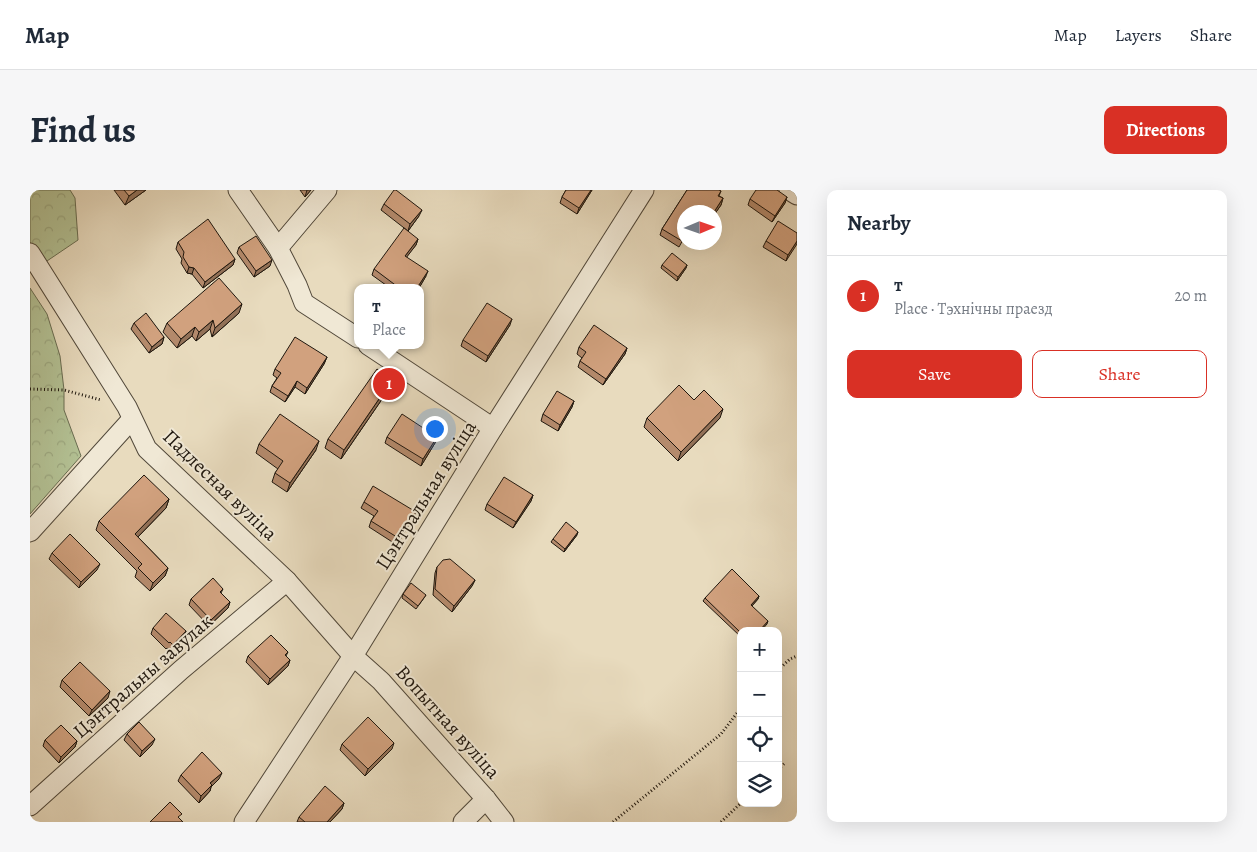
<!DOCTYPE html>
<html lang="en">
<head>
<meta charset="utf-8">
<style>
  :root { --surface:#fff; --page:#f6f6f7; --text:#1f2937; --muted:#747a83; --line:#e0e1e3; --accent:#d93025 }
  body { margin:0; font-family:Alegreya,serif; background:var(--page); color:var(--text) }
  .controls { position:absolute; right:15px; bottom:15px; display:grid; overflow:hidden; border-radius:10px; box-shadow:0 5px 20px #0002 }
  .controls button { width:45px; height:45px; display:grid; place-items:center; padding:0; border:0; border-bottom:1px solid var(--line); background:var(--surface); color:var(--text); font:25px sans-serif }
  .compass { position:absolute; left:647px; top:15px; width:45px; height:45px; border-radius:50%; background:var(--surface); box-shadow:0 5px 20px #0002; rotate:88deg }
  .you { position:absolute; left:404px; top:238px; width:18px; height:18px; margin:-12px; border:4px solid #fff; border-radius:50%; background:#1a73e8; box-shadow:0 0 0 8px #1a73e833 }
  .badge { display:grid; place-items:center; width:32px; height:32px; border-radius:50%; background:var(--accent); color:#fff; font-size:16px; font-weight:700 }
  .pin { position:absolute; translate:-50% -50%; border:2px solid #fff; box-shadow:0 1px 5px #0006 }
  .popup { position:absolute; left:324px; top:94px; width:70px; height:65px; box-sizing:border-box; display:grid; place-content:center; border-radius:10px; background:var(--surface); filter:drop-shadow(0 1px 4px #0005); font-size:16px; white-space:nowrap; color:var(--muted) }
  .popup b { font-size:19px; color:var(--text) }
  .popup::after { content:''; position:absolute; left:50%; top:100%; margin-left:-10px; border:10px solid transparent; border-top-color:var(--surface) }
  .list { margin:0; padding:0; list-style:none }
  h2 { display:flex; justify-content:space-between; align-items:center; height:65px; margin:0; padding:0 20px; font-size:21px }
  h2 small { font-size:16px; font-weight:400; color:var(--muted) }
  .list li { display:grid; grid-template-columns:32px 1fr auto; gap:15px; align-items:center; box-sizing:border-box; height:80px; padding:0 20px; border-top:1px solid var(--line) }
  .list b { display:block; font-size:19px; white-space:nowrap }
  .list p { margin:0; font-size:16px; white-space:nowrap; color:var(--muted) }
  .list em { font-size:16px; font-style:normal; color:var(--muted) }
  .actions { display:flex; gap:10px; padding:15px 20px }
  .actions a { flex:1; padding:11px 0; border:1px solid var(--accent); border-radius:10px; text-align:center; font-size:18px; color:var(--accent) }
  .actions .main { background:var(--accent); color:#fff }
  .icon { flex:none; width:28px; height:28px; fill:none; stroke:currentColor; stroke-width:2; stroke-linecap:round; stroke-linejoin:round }
  .map { position:relative; flex:none; width:767px; height:632px; overflow:hidden; border-radius:10px }
  header { display:flex; align-items:center; gap:30px; box-sizing:border-box; height:70px; padding:0 25px; background:var(--surface); border-bottom:1px solid var(--line) }
  header strong { font-size:24px }
  nav { display:flex; gap:28px; margin-inline-start:auto; font-size:18px }
  .intro { display:flex; align-items:center; justify-content:space-between; box-sizing:border-box; height:120px; padding:0 30px }
  h1 { margin:0; font-size:35px }
  .button { padding:12px 22px; border-radius:10px; background:var(--accent); color:#fff; font-size:18px; font-weight:700 }
  main { display:flex; gap:30px; padding:0 30px }
  aside { flex:1; background:var(--surface); border-radius:10px; box-shadow:0 5px 20px #0002 }
  .map>svg:first-child { display:block }
</style>
</head>
<body>
<header>
<strong>Map</strong>
<nav><a>Map</a><a>Layers</a><a>Share</a></nav>
</header>
<div class="intro"><h1>Find us</h1><a class="button">Directions</a></div>
<main>
<div class="map">
<svg width="767" height="632" viewBox="0 0 767 632">
  <defs>
    <pattern id="forest-crowns" width="20" height="18" patternUnits="userSpaceOnUse" patternTransform="scale(1.25)"><rect width="20" height="18" fill="#b3c194"/><path d="M2 6a3 3 0 1 1 6 0M12 15a3 3 0 1 1 6 0" fill="none" stroke="#9aa57e"/></pattern>
  </defs>
  <rect width="100%" height="100%" fill="#e8dbbe"/>
  <filter id="stains"><feTurbulence type="fractalNoise" baseFrequency=".004" numOctaves="4"/><feColorMatrix values="0 0 0 0 .2 0 0 0 0 .09 0 0 0 0 .02 0 0 0 .5 -.17"/></filter>
  <radialGradient id="worn" r=".72"><stop offset=".6" stop-color="#630" stop-opacity="0"/><stop offset="1" stop-color="#630" stop-opacity=".3"/></radialGradient>
  <g fill="url(#forest-crowns)" stroke="#696c51">
    <polygon points="0,0 40,0 45,8 48,50 14,73 0,52"/>
    <polygon points="0,98 17,124 30,166 34,200 34,220 51,266 0,324"/>
  </g>
  <g fill="none" stroke-linecap="round" stroke-linejoin="round">
    <defs>
      <g id="minor">
        <polyline points="208,0 248,58 267,95 274,113 328,148"/>
        <polyline points="759,0 767,5"/>
        <polyline points="248,58 297,0"/>
        <polyline points="0,63 97,217 117,259 257,391 323,466 351,491 456,609 474,632"/>
        <polyline points="338,155 463,238"/>
        <polyline points="0,342 102,229"/>
        <polyline points="0,616 151,480 257,391"/>
        <polyline points="214,632 323,466 463,238 614,0"/>
        <polyline points="433,632 456,609"/>
      </g>
    </defs>
    <use href="#minor" stroke="#51483a" stroke-width="21"/>
    <g stroke="#1f170e" stroke-width="3" stroke-dasharray="1 2.5" stroke-linecap="butt">
      <polyline points="0,199 34,200 71,210"/>
      <polyline points="748,480 760,469 767,466"/>
      <polyline points="748,579 755,573"/>
      <polyline points="583,632 691,544 711,518"/>
      <polyline points="691,632 711,613"/>
    </g>
    <use href="#minor" stroke="#f0e8d5" stroke-width="19"/>
  </g>
  <g fill="#b48a6c" stroke="#1f170e">
    <polygon points="84,0 116,0 95,15"/>
    <polygon points="270,0 281,0 275,7"/>
    <polygon points="536,0 562,0 547,24 530,13 532,7"/>
    <polygon points="657,0 689,0 691,1 689,6 693,8 691,15 684,25 684,22 654,22 654,48 649,57 630,45 632,39"/>
    <polygon points="757,7 755,13 742,32 718,15 720,9"/>
    <polygon points="354,14 389,26 378,41 351,20"/>
    <polygon points="767,43 756,71 733,57 736,51"/>
    <polygon points="388,49 386,55 376,67 396,86 389,98 360,98 342,85 344,79"/>
    <polygon points="148,52 205,69 203,75 173,98 162,84 157,83 151,73 152,69 146,59"/>
    <polygon points="209,57 240,76 224,87 207,63"/>
    <polygon points="632,75 657,75 656,78 647,91 631,78"/>
    <polygon points="209,123 182,147 180,139 166,151 162,146 147,158 133,142 137,133"/>
    <polygon points="104,133 134,147 132,154 119,163 101,139"/>
    <polygon points="480,135 456,172 431,156 433,150"/>
    <polygon points="549,157 597,158 595,164 573,195 548,177 550,171 552,168 547,164"/>
    <polygon points="297,167 294,174 275,204 265,197 255,212 240,202 242,196 247,188 243,185 245,179"/>
    <polygon points="362,190 359,199 311,269 295,258 298,249"/>
    <polygon points="664,210 690,228 648,271 614,237 617,228"/>
    <polygon points="544,211 542,217 528,241 511,231 513,224"/>
    <polygon points="357,247 407,247 405,253 391,276 355,253"/>
    <polygon points="229,254 286,260 257,302 242,292 245,283 248,279 226,263"/>
    <polygon points="503,305 501,311 483,338 455,320 457,314"/>
    <polygon points="139,309 136,318 108,347 138,378 135,386 120,401 105,387 107,381 66,340 69,331"/>
    <polygon points="334,312 386,322 383,328 367,355 339,337 341,331 344,326 331,318"/>
    <polygon points="547,345 534,362 521,352 523,349"/>
    <polygon points="22,363 67,380 49,398 19,369"/>
    <polygon points="407,377 445,390 442,396 422,422 403,405 405,383"/>
    <polygon points="193,399 191,403 200,412 198,418 179,436 159,415 161,409"/>
    <polygon points="373,404 396,405 394,408 386,419 372,408"/>
    <polygon points="729,406 728,409 722,416 737,434 711,441 711,447 673,411 675,408"/>
    <polygon points="123,438 156,441 154,447 141,461 137,458 136,459 121,444"/>
    <polygon points="258,462 256,466 260,470 258,476 238,495 216,472 218,466"/>
    <polygon points="32,490 78,508 59,526 30,497"/>
    <polygon points="97,544 122,555 110,567 94,550"/>
    <polygon points="15,550 47,551 45,557 29,573 13,556"/>
    <polygon points="312,554 362,559 335,586 310,560"/>
    <polygon points="151,585 189,589 181,597 180,601 169,613 148,591"/>
    <polygon points="314,613 312,619 300,632 267,632 269,627"/>
  </g>
  <g fill="#927158" stroke="#1f170e">
    <polygon points="107,0 116,0 95,15 99,6"/>
    <polygon points="277,0 281,0 275,7"/>
    <polygon points="561,0 562,0 547,24 549,18"/>
    <polygon points="757,7 755,13 742,32 745,26"/>
    <polygon points="693,8 691,15 684,25 684,22"/>
    <polygon points="392,20 389,26 378,41 380,34"/>
    <polygon points="388,49 386,55 373,72 375,66"/>
    <polygon points="767,51 767,54 756,71 758,65"/>
    <polygon points="205,69 203,75 173,98 175,92"/>
    <polygon points="242,70 240,76 224,87 226,81"/>
    <polygon points="657,75 656,78 647,91 648,87"/>
    <polygon points="159,77 164,78 162,84 157,83"/>
    <polygon points="398,81 396,86 389,98 387,98"/>
    <polygon points="212,114 209,123 182,147 185,138"/>
    <polygon points="482,129 480,135 456,172 458,166"/>
    <polygon points="183,130 180,139 166,151 169,142"/>
    <polygon points="165,137 162,146 147,158 151,149"/>
    <polygon points="134,147 132,154 119,163 122,157"/>
    <polygon points="597,158 595,164 573,195 576,189"/>
    <polygon points="297,167 294,174 275,204 277,198"/>
    <polygon points="362,190 359,199 311,269 314,260"/>
    <polygon points="267,191 265,197 255,212 258,206"/>
    <polygon points="544,211 542,217 528,241 530,235"/>
    <polygon points="693,219 690,228 648,271 651,262"/>
    <polygon points="407,247 405,253 391,276 393,269"/>
    <polygon points="289,251 286,260 257,302 260,293"/>
    <polygon points="503,305 501,311 483,338 486,332"/>
    <polygon points="139,309 136,318 102,353 105,344"/>
    <polygon points="548,342 547,345 534,362 535,359"/>
    <polygon points="70,374 67,380 49,398 51,392"/>
    <polygon points="138,378 135,386 120,401 123,393"/>
    <polygon points="445,390 442,396 422,422 424,416"/>
    <polygon points="729,406 728,409 720,418 721,415"/>
    <polygon points="200,412 198,418 179,436 181,430"/>
    <polygon points="738,431 737,434 731,441 729,441"/>
    <polygon points="156,441 154,447 141,461 143,455"/>
    <polygon points="260,470 258,476 238,495 240,489"/>
    <polygon points="80,501 78,508 59,526 62,520"/>
    <polygon points="125,549 122,555 110,567 112,561"/>
    <polygon points="47,551 45,557 29,573 31,567"/>
    <polygon points="364,553 362,559 335,586 338,579"/>
    <polygon points="192,583 189,589 181,597 180,601 169,613 171,606 180,593"/>
    <polygon points="314,613 312,619 300,632 297,632"/>
  </g>
  <g fill="#d1a17e" stroke="#1f170e">
    <polygon points="94,0 107,0 99,6"/>
    <polygon points="364,0 366,0 392,20 380,34 354,14"/>
    <polygon points="536,0 561,0 549,18 532,7"/>
    <polygon points="657,0 689,0 691,1 688,6 693,8 684,22 654,22 654,46 652,51 632,39"/>
    <polygon points="726,0 747,0 757,7 745,26 720,9"/>
    <polygon points="178,29 205,69 175,92 164,78 159,77 153,67 154,62 148,52"/>
    <polygon points="748,31 767,43 767,51 758,65 736,51"/>
    <polygon points="374,38 388,49 375,66 398,81 387,98 367,98 368,97 344,79"/>
    <polygon points="226,46 242,70 226,81 209,57"/>
    <polygon points="642,63 657,75 648,87 632,75"/>
    <polygon points="189,88 212,114 185,138 183,130 169,142 165,137 151,149 137,133"/>
    <polygon points="457,113 482,129 458,166 433,150"/>
    <polygon points="116,123 134,147 122,157 104,133"/>
    <polygon points="564,135 597,158 576,189 550,171 556,162 549,157"/>
    <polygon points="265,147 297,167 277,198 267,191 258,206 242,196 251,183 245,179"/>
    <polygon points="347,179 362,190 314,260 298,249"/>
    <polygon points="649,195 664,210 674,200 693,219 651,262 617,228"/>
    <polygon points="527,201 544,211 530,235 513,224"/>
    <polygon points="250,224 289,251 260,293 245,283 253,271 229,254"/>
    <polygon points="372,224 407,247 393,269 357,247"/>
    <polygon points="114,285 139,309 105,344 138,378 123,393 108,378 112,374 69,331"/>
    <polygon points="474,287 503,305 486,332 457,314"/>
    <polygon points="343,296 386,322 370,349 341,331 348,321 334,312"/>
    <polygon points="536,332 548,342 535,359 523,349"/>
    <polygon points="40,344 70,374 51,392 22,363"/>
    <polygon points="420,369 445,390 424,416 405,399 407,377 413,370"/>
    <polygon points="702,379 729,406 721,415 738,431 729,441 711,441 711,443 675,408"/>
    <polygon points="183,388 193,399 190,402 200,412 181,430 161,409"/>
    <polygon points="381,393 396,405 388,416 373,404"/>
    <polygon points="136,423 156,441 143,455 140,452 139,453 123,438"/>
    <polygon points="241,445 258,462 255,465 260,470 240,489 218,466"/>
    <polygon points="50,472 80,501 62,520 32,490"/>
    <polygon points="338,527 364,553 338,579 312,554"/>
    <polygon points="109,532 125,549 112,561 97,544"/>
    <polygon points="31,535 47,551 31,567 15,550"/>
    <polygon points="172,562 192,583 180,593 182,595 171,606 151,585"/>
    <polygon points="295,596 314,613 297,632 275,632 269,627"/>
    <polygon points="140,612 152,624 148,627 153,632 120,632"/>
  </g>
  <g text-anchor="middle" dominant-baseline="central" stroke-width="4" stroke-linejoin="round" paint-order="stroke">
    <g font-size="20" fill="#1f170e" stroke="#f0e8d5">
      <text transform="translate(190 295) rotate(44)">Падлесная вуліца</text>
      <text transform="translate(396 305) rotate(-58)">Цэнтральная вуліца</text>
      <text transform="translate(113 486) rotate(-41)">Цэнтральны завулак</text>
      <text transform="translate(418 532) rotate(48)">Вопытная вуліца</text>
    </g>
  </g>
  <rect width="100%" height="100%" filter="url(#stains)"/>
  <rect width="100%" height="100%" fill="url(#worn)"/>
</svg>
<div class="controls">
<button>+</button>
<button>−</button>
<button><svg class="icon" aria-label="locate" viewBox="0 0 24 24"><circle cx="12" cy="12" r="6"/><path d="M12 2v4M12 18v4M2 12h4M18 12h4"/></svg></button>
<button><svg class="icon" aria-label="layers" viewBox="0 0 24 24"><path d="M12 4l9 5-9 5-9-5zM3 14l9 5 9-5"/></svg></button>
</div>
<svg class="compass" viewBox="-18 -18 36 36"><path d="M0-13l5 13h-10z" fill="#e53935"/><path d="M0 13l5-13h-10z" fill="#747a83"/></svg>
<div class="you"></div>
<div class="pin badge" style="left:359px;top:194px">1</div>
<div class="popup"><b>т</b>Place</div>
</div>
<aside>
<h2>Nearby<small></small></h2>
<ul class="list">
<li><span class="badge">1</span><div><b>т</b><p>Place · Тэхнічны праезд</p></div><em>20 m</em></li>
</ul>
<div class="actions"><a class="main">Save</a><a>Share</a></div>
</aside>
</main>
</body>
</html>
